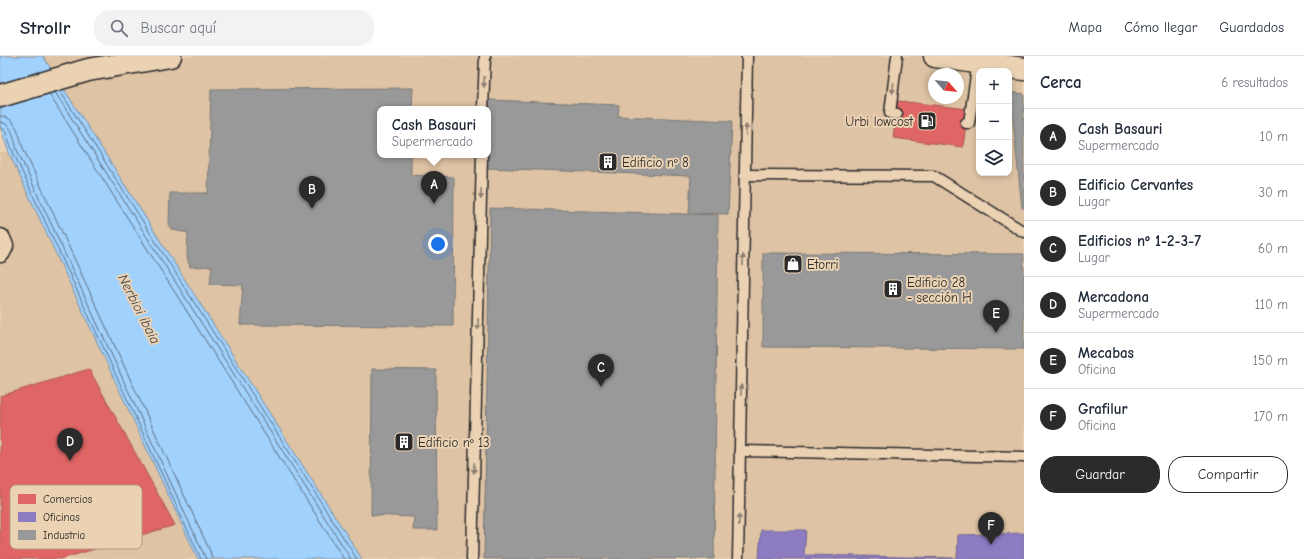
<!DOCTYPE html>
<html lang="es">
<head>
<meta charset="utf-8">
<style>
  :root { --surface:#fff; --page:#f2f2f3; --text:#1f2937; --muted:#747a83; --line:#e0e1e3; --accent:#2b2b2b }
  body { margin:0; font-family:"Comic Neue",sans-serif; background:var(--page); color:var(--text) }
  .controls { position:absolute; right:12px; top:12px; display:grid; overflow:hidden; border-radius:8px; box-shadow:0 2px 6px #0003 }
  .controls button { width:36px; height:36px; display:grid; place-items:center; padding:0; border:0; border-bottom:1px solid var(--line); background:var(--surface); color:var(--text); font:20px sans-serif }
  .compass { position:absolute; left:928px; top:12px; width:36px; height:36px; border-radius:50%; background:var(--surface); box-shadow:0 2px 6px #0003; rotate:118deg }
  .you { position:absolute; left:438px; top:188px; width:14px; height:14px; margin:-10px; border:3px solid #fff; border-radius:50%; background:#1a73e8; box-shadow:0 0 0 6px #1a73e833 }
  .badge { display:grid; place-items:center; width:26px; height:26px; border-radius:50%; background:var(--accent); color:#fff; font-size:13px; font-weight:700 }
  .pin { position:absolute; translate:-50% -33px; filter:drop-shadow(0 1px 2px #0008) }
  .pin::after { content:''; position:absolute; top:21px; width:14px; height:12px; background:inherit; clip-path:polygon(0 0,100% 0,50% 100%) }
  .popup { position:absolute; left:377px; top:50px; width:114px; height:52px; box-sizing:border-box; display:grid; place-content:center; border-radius:8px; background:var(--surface); filter:drop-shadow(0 1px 3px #0005); font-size:13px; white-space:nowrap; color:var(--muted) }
  .popup b { font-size:15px; color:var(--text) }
  .popup::after { content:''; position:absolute; left:50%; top:100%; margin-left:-8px; border:8px solid transparent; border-top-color:var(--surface) }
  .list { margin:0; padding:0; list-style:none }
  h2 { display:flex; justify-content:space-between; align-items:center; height:52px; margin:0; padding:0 16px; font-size:17px }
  h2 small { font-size:13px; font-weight:400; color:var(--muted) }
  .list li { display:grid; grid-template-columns:26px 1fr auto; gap:12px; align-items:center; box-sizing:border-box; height:56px; padding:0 16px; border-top:1px solid var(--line) }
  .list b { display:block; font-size:15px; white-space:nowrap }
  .list p { margin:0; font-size:13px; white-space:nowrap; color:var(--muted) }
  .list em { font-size:13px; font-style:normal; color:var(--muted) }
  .actions { display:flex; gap:8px; padding:12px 16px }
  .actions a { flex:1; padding:9px 0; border:1px solid var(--accent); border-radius:16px; text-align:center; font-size:14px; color:var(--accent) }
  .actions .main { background:var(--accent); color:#fff }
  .icon { flex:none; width:22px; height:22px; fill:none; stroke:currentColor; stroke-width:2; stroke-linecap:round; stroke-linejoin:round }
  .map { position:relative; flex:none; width:1024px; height:503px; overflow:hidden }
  header { display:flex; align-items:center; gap:24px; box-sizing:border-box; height:56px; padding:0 20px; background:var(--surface); border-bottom:1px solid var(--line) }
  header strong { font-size:19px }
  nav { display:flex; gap:22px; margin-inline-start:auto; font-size:14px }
  .search { width:280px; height:36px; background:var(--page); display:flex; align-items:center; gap:10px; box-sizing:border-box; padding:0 14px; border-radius:16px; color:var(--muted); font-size:15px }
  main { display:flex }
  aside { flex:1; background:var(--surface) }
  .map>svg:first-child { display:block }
</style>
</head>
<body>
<header>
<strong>Strollr</strong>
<div class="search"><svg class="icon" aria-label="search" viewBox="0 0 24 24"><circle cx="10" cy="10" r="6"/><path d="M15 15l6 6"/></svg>Buscar aquí</div>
<nav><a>Mapa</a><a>Cómo llegar</a><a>Guardados</a></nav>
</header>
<main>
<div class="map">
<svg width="1024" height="503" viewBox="0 0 1024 503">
  <rect width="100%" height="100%" fill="#ebd2b3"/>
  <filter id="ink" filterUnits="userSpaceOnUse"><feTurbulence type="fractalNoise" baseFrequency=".025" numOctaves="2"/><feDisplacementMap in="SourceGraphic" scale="8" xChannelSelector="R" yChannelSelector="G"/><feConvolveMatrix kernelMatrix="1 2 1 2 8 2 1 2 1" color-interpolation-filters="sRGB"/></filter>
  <g filter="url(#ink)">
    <g fill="#dec3a4" fill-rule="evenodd">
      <path d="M43 0H1024V503H362ZM979 15H1009V117H979ZM934 18H958V42H934ZM380 53H488V99H380Z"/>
      <polygon points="0,97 9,97 198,503 0,503"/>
    </g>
    <polygon fill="#a1d1fd" stroke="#728fa9" points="0,0 43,0 362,503 198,503 9,97 0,70"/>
    <g fill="#e06666" stroke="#aa5454">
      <polygon points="898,45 968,53 963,91 893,82"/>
      <polygon points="89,313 175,469 61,503 0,503 0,340"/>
    </g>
    <polygon fill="#8e7cc3" stroke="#706495" points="761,474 806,474 804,499 957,502 958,479 1024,477 1024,503 759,503"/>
    <g fill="#999" stroke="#787878">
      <polygon points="413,32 412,53 380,53 380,99 411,99 411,119 454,121 453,270 240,269 243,229 210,228 212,210 190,211 187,201 188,177 173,174 169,168 170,137 208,137 211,33"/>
      <polygon points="1010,36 1024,38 1024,152 1022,152"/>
      <polygon points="489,44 619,49 618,60 732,65 728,158 689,157 691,120 486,112"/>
      <polygon points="490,152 718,159 714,503 484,503"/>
      <polygon points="763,197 1024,198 1024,293 763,291"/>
      <polygon points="372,313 436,314 437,474 413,474 414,461 371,459"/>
    </g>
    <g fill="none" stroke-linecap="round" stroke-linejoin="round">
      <g stroke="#5a6d7f" stroke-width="1">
        <polyline points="60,35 357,503"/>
        <polyline points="55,36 351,503"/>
        <polyline points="49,38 344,503"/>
        <path d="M0 60C17 61 19 79 23 92L210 495 212 503"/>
        <path d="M0 66C13 67 14 84 17 94L206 503"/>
        <polyline points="0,71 5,74 13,96 201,503"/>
      </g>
      <defs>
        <g id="service">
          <polyline points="483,53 485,0"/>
          <polyline points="897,58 890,57 897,0"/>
          <polyline points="966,67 969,67 978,6"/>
          <polyline points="745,119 934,120 1024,176"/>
          <polyline points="740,395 1024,401"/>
          <polyline points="472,503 482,99"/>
          <polyline points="738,503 747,0"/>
        </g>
        <polyline id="minor" points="0,183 3,190 0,196"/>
        <g id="tertiary">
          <polyline points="935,0 1024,13"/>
          <polyline points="0,40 88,14 170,0"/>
        </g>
      </defs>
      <use href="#service" stroke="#2b2b2b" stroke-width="13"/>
      <use href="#minor" stroke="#2b2b2b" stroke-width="23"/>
      <use href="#tertiary" stroke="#2b2b2b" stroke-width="25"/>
      <use href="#service" stroke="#ebd2b3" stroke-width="10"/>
      <use href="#minor" stroke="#ebd2b3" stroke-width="20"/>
      <use href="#tertiary" stroke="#ebd2b3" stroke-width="22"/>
    </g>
    <defs><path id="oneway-solid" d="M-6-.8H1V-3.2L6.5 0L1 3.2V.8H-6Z"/></defs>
    <g fill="#8b7e6f">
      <use href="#oneway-solid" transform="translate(484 26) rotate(91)"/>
      <use href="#oneway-solid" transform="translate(893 32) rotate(97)"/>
      <use href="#oneway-solid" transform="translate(746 74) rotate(-89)"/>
      <use href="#oneway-solid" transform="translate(481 138) rotate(91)"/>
      <use href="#oneway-solid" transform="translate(743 204) rotate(-89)"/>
      <use href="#oneway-solid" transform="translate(478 268) rotate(91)"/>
      <use href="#oneway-solid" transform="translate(741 334) rotate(-89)"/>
      <use href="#oneway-solid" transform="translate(474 412) rotate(91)"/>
      <use href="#oneway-solid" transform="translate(739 464) rotate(-89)"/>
    </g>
  </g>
  <defs>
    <symbol id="fuel-square" viewBox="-11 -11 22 22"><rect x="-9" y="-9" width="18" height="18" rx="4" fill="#2b2b2b" stroke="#ebd2b3"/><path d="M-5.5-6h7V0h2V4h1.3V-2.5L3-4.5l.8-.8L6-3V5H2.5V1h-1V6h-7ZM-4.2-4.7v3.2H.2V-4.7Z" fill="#fff"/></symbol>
    <symbol id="building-square" viewBox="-11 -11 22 22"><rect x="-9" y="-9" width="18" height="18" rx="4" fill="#2b2b2b" stroke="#ebd2b3"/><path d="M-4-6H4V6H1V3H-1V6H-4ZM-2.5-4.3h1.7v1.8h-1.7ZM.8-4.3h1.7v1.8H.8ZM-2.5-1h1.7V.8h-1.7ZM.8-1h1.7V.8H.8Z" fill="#fff"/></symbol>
    <symbol id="shop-square" viewBox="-11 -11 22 22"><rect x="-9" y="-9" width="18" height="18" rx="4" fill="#2b2b2b" stroke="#ebd2b3"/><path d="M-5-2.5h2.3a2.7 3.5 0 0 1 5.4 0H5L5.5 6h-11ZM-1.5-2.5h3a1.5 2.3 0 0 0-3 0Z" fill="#fff"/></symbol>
  </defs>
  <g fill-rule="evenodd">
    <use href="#fuel-square" x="916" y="54" width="22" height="22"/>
    <use href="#building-square" x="597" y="95" width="22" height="22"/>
    <use href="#shop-square" x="782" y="197" width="22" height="22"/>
    <use href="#building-square" x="882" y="222" width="22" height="22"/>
    <use href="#building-square" x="393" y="375" width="22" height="22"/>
  </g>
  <g text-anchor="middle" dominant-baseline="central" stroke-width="4" stroke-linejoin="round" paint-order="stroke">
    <g font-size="13" fill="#2b2b2b" stroke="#ebd2b3" text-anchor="start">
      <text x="913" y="65" text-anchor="end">Urbi lowcost</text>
      <text x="622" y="106">Edificio nº 8</text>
      <text x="807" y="208">Etorri</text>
      <text x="907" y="226">Edificio 28<tspan x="907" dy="15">- sección H</tspan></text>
      <text x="418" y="386">Edificio nº 13</text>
    </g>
    <g font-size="14" font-style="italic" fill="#3d444a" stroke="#ebd2b3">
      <text transform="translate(139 253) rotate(63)">Nerbioi ibaia</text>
    </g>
  </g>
  <rect x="10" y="429" width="132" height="64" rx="6" fill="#ebd2b3" stroke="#b1a08a" stroke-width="1"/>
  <rect x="18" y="438" width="18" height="10" fill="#e06666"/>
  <rect x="18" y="456" width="18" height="10" fill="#8e7cc3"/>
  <rect x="18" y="474" width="18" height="10" fill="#999"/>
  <g font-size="11" fill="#2b2b2b">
    <text x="43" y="447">Comercios</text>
    <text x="43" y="465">Oficinas</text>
    <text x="43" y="483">Industria</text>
  </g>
</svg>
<div class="controls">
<button>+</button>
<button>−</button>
<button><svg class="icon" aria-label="layers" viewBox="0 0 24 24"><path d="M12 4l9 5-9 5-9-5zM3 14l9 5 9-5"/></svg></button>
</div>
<svg class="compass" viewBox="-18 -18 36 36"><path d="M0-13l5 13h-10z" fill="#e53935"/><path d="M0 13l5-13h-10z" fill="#747a83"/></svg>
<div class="you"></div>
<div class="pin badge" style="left:434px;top:148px">A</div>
<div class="popup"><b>Cash Basauri</b>Supermercado</div>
<div class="pin badge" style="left:312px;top:153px">B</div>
<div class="pin badge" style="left:601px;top:331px">C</div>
<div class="pin badge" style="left:70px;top:405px">D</div>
<div class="pin badge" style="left:996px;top:277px">E</div>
<div class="pin badge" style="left:991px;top:489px">F</div>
</div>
<aside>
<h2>Cerca<small>6 resultados</small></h2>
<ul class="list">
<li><span class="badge">A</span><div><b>Cash Basauri</b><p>Supermercado</p></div><em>10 m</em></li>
<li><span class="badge">B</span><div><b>Edificio Cervantes</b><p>Lugar</p></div><em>30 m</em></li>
<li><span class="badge">C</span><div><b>Edificios nº 1-2-3-7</b><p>Lugar</p></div><em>60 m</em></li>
<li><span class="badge">D</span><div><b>Mercadona</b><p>Supermercado</p></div><em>110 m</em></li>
<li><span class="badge">E</span><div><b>Mecabas</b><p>Oficina</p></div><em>150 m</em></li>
<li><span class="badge">F</span><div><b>Grafilur</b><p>Oficina</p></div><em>170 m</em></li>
</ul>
<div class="actions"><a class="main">Guardar</a><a>Compartir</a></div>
</aside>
</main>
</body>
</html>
